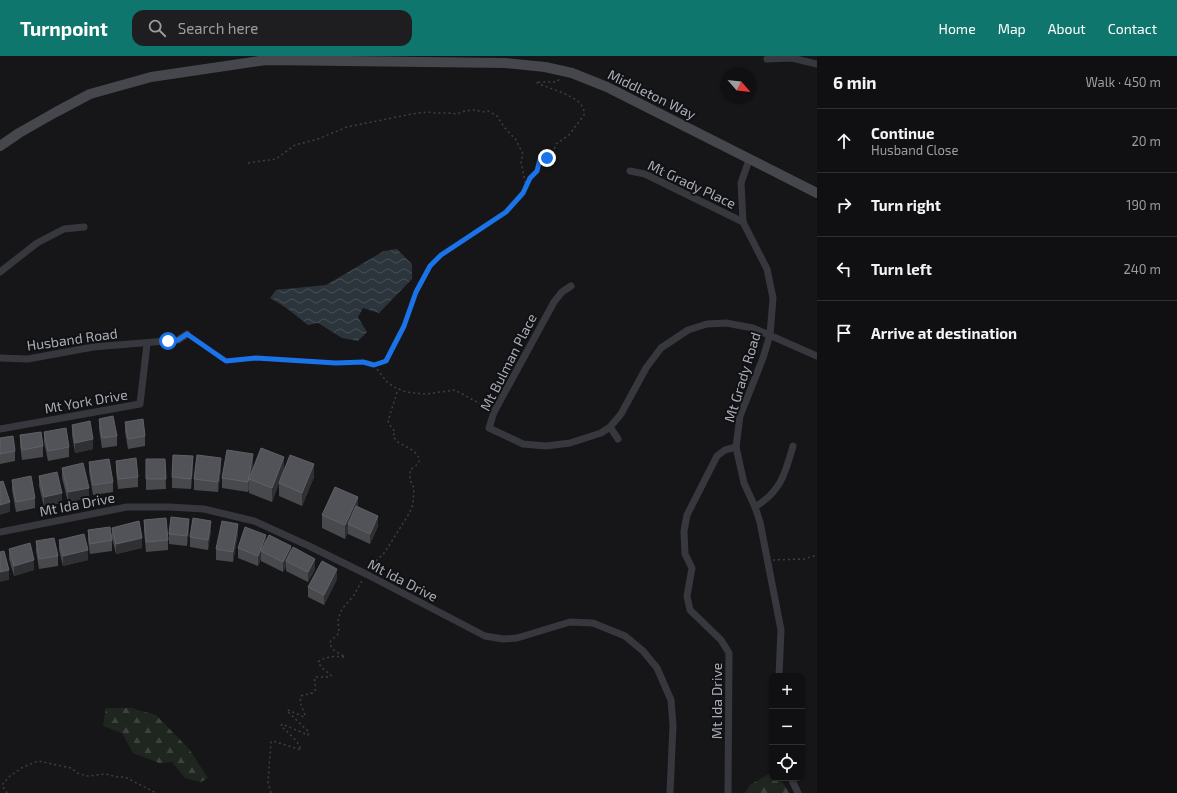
<!DOCTYPE html>
<html lang="en">
<head>
<meta charset="utf-8">
<style>
  :root { --surface:#101012; --page:#1e1e20; --text:#f1f3f6; --muted:#9c9d9f; --line:#303032; --accent:#0f766e }
  body { margin:0; font-family:"Exo 2",sans-serif; background:var(--page); color:var(--text) }
  .controls { position:absolute; right:12px; bottom:12px; display:grid; overflow:hidden; border-radius:8px; box-shadow:0 1px 3px #0004 }
  .controls button { width:36px; height:36px; display:grid; place-items:center; padding:0; border:0; border-bottom:1px solid var(--line); background:var(--surface); color:var(--text); font:20px sans-serif }
  .compass { position:absolute; left:721px; top:12px; width:36px; height:36px; border-radius:50%; background:var(--surface); box-shadow:0 1px 3px #0004; rotate:118deg }
  .stop { position:absolute; width:12px; height:12px; margin:-9px; border:3px solid #1a73e8; border-radius:50%; background:#fff }
  .stop.end { background:#1a73e8; border-color:#fff; box-shadow:0 1px 4px #0008 }
  .list { margin:0; padding:0; list-style:none }
  h2 { display:flex; justify-content:space-between; align-items:center; height:52px; margin:0; padding:0 16px; font-size:17px }
  h2 small { font-size:13px; font-weight:400; color:var(--muted) }
  .list li { display:grid; grid-template-columns:26px 1fr auto; gap:12px; align-items:center; box-sizing:border-box; height:64px; padding:0 16px; border-top:1px solid var(--line) }
  .list b { display:block; font-size:15px; white-space:nowrap }
  .list p { margin:0; font-size:13px; white-space:nowrap; color:var(--muted) }
  .list em { font-size:13px; font-style:normal; color:var(--muted) }
  .icon { flex:none; width:22px; height:22px; fill:none; stroke:currentColor; stroke-width:2; stroke-linecap:round; stroke-linejoin:round }
  .map { position:relative; flex:none; width:817px; height:737px; overflow:hidden }
  header { display:flex; align-items:center; gap:24px; box-sizing:border-box; height:56px; padding:0 20px; background:var(--accent); color:#fff }
  header strong { font-size:19px }
  nav { display:flex; gap:22px; margin-inline-start:auto; font-size:14px }
  .search { width:280px; height:36px; background:var(--page); display:flex; align-items:center; gap:10px; box-sizing:border-box; padding:0 14px; border-radius:12px; color:var(--muted); font-size:15px }
  main { display:flex }
  aside { flex:1; background:var(--surface) }
  .map>svg:first-child { display:block }
</style>
</head>
<body>
<header>
<strong>Turnpoint</strong>
<div class="search"><svg class="icon" aria-label="search" viewBox="0 0 24 24"><circle cx="10" cy="10" r="6"/><path d="M15 15l6 6"/></svg>Search here</div>
<nav><a>Home</a><a>Map</a><a>About</a><a>Contact</a></nav>
</header>
<main>
<div class="map">
<svg width="817" height="737" viewBox="0 0 817 737">
  <defs>
    <pattern id="forest-firs" width="22" height="20" patternUnits="userSpaceOnUse"><rect width="22" height="20" fill="#1e261f"/><path d="M5 1l3.5 6h-7zM16 11l3.5 6h-7z" fill="#3c433d"/></pattern>
    <pattern id="water-waves" width="16" height="10" patternUnits="userSpaceOnUse"><rect width="16" height="10" fill="#2c353c"/><path d="M0 5q4-4 8 0t8 0" fill="none" stroke="#485056"/></pattern>
  </defs>
  <rect width="100%" height="100%" fill="#161618"/>
  <g fill="url(#forest-firs)">
    <polygon points="106,652 131,652 156,659 189,693 208,722 201,726 185,722 172,706 159,707 133,697 122,677 103,670"/>
    <polygon points="772,716 772,722 780,722 789,737 745,737 750,729"/>
  </g>
  <polygon fill="url(#water-waves)" points="397,193 412,208 412,223 379,257 363,252 358,261 367,276 358,285 342,282 318,267 308,269 285,251 270,242 276,234 326,229 384,195"/>
  <g fill="none" stroke-linecap="round" stroke-linejoin="round">
    <g stroke="#3d3f44" stroke-width="1.5" stroke-dasharray="2 3" stroke-linecap="butt">
      <polyline points="248,107 276,103 295,89 318,83 347,71 412,58 427,56 433,57 449,57 457,58 465,55 475,54 482,56 488,55 497,60 504,71 516,84 523,98 521,106 526,130"/>
      <polyline points="192,282 226,305 256,302 336,307 363,306 374,309 387,326 394,331 406,336 426,338 455,334 488,352"/>
      <path d="M374 309 386 305 404 270 416 236 430 210 441 199 506 156 523 137 530 122 537 115 540 103 547 102 552 99 556 88 569 79 584 59C587 40 549 34 536 26H557L560 22"/>
      <polyline points="773,504 804,503 817,499"/>
      <path d="M369 512 385 496 410 456 413 448 414 432 410 424V414C412 412 416 410 418 408 424 398 406 391 400 387 397 386 395 383 393 380L395 376 389 368 388 365 398 333"/>
      <polyline points="7,737 2,729 10,720 23,711 38,705 71,712 79,718 88,720 106,718 116,721 125,721 156,737"/>
      <path d="M271 737 268 726 271 686 273 685 301 694C298 684 288 677 281 670L282 668 308 679 309 676 287 655 288 654 304 661 305 659 300 646 301 640C305 638 308 639 312 637 319 635 313 627 315 621H330L331 619 322 612 318 606C326 600 335 600 345 601 339 597 330 594 330 586L339 577 338 563 342 553 354 539 363 523"/>
    </g>
    <g stroke="#37383d" stroke-width="7">
      <polyline points="767,3 792,2 817,8"/>
      <polyline points="749,104 741,127 743,166 767,213 773,242 770,279 763,302 740,360 736,391 744,427 755,451 760,466 781,574 779,620"/>
      <polyline points="630,115 645,118 743,166"/>
      <polyline points="0,216 37,187 64,173 84,171"/>
      <polyline points="571,230 562,236 554,246 494,356 489,372 523,388 546,390 570,387 601,377 610,371 621,358 646,312 661,292 688,274 707,268 726,267 753,272 817,300"/>
      <polyline points="0,302 28,303 93,291 178,284 187,278"/>
      <polyline points="610,371 618,383"/>
      <polyline points="0,373 140,348 147,288"/>
      <path d="M755 451C781 435 785 418 793 390"/>
      <polyline points="0,476 127,451 169,451 204,453 254,465 309,490 366,518 485,580 503,583 517,582 570,566 593,567 625,580 643,595 657,612 671,644 673,669 670,737"/>
      <polyline points="791,722 798,737"/>
      <polyline points="728,737 729,597 721,584 690,554 687,540 692,512 685,498 684,475 687,459 717,400 725,394 736,391"/>
    </g>
    <polyline stroke="#45474d" stroke-width="10" points="0,90 19,77 56,56 90,38 151,21 266,4 505,7 545,11 572,17 607,31 817,137"/>
  </g>
  <g fill="#47494d">
    <polygon points="99,363 117,380 117,390 102,392 99,373"/>
    <polygon points="125,366 145,380 145,390 128,393 125,376"/>
    <polygon points="72,369 93,393 75,397 72,379"/>
    <polygon points="44,376 69,391 69,401 48,405 44,386"/>
    <polygon points="20,379 43,390 43,401 22,404 20,389"/>
    <polygon points="0,382 15,395 15,405 0,408"/>
    <polygon points="146,403 165,403 166,433 146,434"/>
    <polygon points="116,405 138,421 138,431 118,433 116,415"/>
    <polygon points="89,406 113,426 113,436 93,439 89,416"/>
    <polygon points="253,408 252,416 284,414 314,421 302,450 279,440 279,427 272,446 249,437 249,433 248,436 222,432 222,422"/>
    <polygon points="193,411 191,433 172,432 172,421"/>
    <polygon points="62,412 89,442 68,446 62,422"/>
    <polygon points="221,412 218,436 194,434 194,423"/>
    <polygon points="39,420 62,447 44,451 39,430"/>
    <polygon points="12,424 35,442 35,452 16,456 12,434"/>
    <polygon points="358,451 378,470 370,488 348,478 348,476 345,483 322,472 322,459"/>
    <polygon points="144,464 168,484 168,494 146,496 144,474"/>
    <polygon points="112,472 142,492 116,498 112,482"/>
    <polygon points="189,473 187,490 169,488 169,478"/>
    <polygon points="88,474 112,484 112,495 90,498 88,484"/>
    <polygon points="211,475 208,494 190,491 190,481"/>
    <polygon points="238,478 233,506 216,504 216,493"/>
    <polygon points="59,484 88,504 63,510 59,494"/>
    <polygon points="36,485 58,500 58,510 39,513 36,495"/>
    <polygon points="266,485 291,495 315,513 308,526 286,515 286,510 283,516 261,505 261,502 258,510 238,502 238,492"/>
    <polygon points="9,493 34,514 14,520 9,503"/>
    <polygon points="337,523 324,549 308,541 308,531"/>
  </g>
  <g fill="#2f3033">
    <polygon points="93,383 93,393 75,397 75,387"/>
    <polygon points="253,398 253,408 250,424 249,423 248,436 248,426"/>
    <polygon points="193,400 193,411 191,433 191,423"/>
    <polygon points="284,401 284,414 272,446 272,432"/>
    <polygon points="221,402 221,412 218,436 218,426"/>
    <polygon points="314,408 314,421 302,450 302,437"/>
    <polygon points="89,432 89,442 68,446 68,436"/>
    <polygon points="62,437 62,447 44,451 44,441"/>
    <polygon points="358,441 358,454 348,468 348,476 345,483 345,469"/>
    <polygon points="10,446 10,456 0,459 0,449"/>
    <polygon points="378,460 378,470 370,488 370,478"/>
    <polygon points="189,463 189,473 187,490 187,480"/>
    <polygon points="211,465 211,475 208,494 208,484"/>
    <polygon points="238,468 238,478 233,506 233,496"/>
    <polygon points="266,479 266,489 261,495 261,502 258,510 258,500"/>
    <polygon points="142,482 142,492 116,498 116,488"/>
    <polygon points="291,490 291,500 286,505 286,510 283,516 283,506"/>
    <polygon points="88,494 88,504 63,510 63,500"/>
    <polygon points="315,503 315,513 308,526 308,516"/>
    <polygon points="34,504 34,514 14,520 14,510"/>
    <polygon points="337,513 337,523 324,549 324,539"/>
    <polygon points="9,514 9,524 0,526 0,516"/>
  </g>
  <g fill="#525359" stroke="#5f6168">
    <polygon points="113,360 117,380 102,382 99,363"/>
    <polygon points="143,363 145,380 128,383 125,366"/>
    <polygon points="90,365 93,383 75,387 72,369"/>
    <polygon points="66,372 69,391 48,395 44,376"/>
    <polygon points="41,376 43,390 22,394 20,379"/>
    <polygon points="13,380 15,395 0,398 0,382"/>
    <polygon points="261,392 284,401 272,432 249,423"/>
    <polygon points="227,394 253,398 248,426 222,422"/>
    <polygon points="173,399 193,400 191,423 172,421"/>
    <polygon points="197,399 221,402 218,426 194,423"/>
    <polygon points="290,399 314,408 302,437 279,427"/>
    <polygon points="136,402 138,421 118,423 116,405"/>
    <polygon points="109,403 113,426 93,429 89,406"/>
    <polygon points="146,403 165,403 166,423 146,423"/>
    <polygon points="83,407 89,432 68,436 62,412"/>
    <polygon points="57,416 62,437 44,441 39,420"/>
    <polygon points="31,420 35,442 16,446 12,424"/>
    <polygon points="3,425 10,446 0,449 0,426"/>
    <polygon points="335,431 358,441 345,469 322,459"/>
    <polygon points="356,450 378,460 370,478 348,468"/>
    <polygon points="171,461 189,463 187,480 169,478"/>
    <polygon points="166,462 168,484 146,486 144,464"/>
    <polygon points="193,462 211,465 208,484 190,481"/>
    <polygon points="139,465 142,482 116,488 112,472"/>
    <polygon points="222,465 238,468 233,496 216,493"/>
    <polygon points="110,471 112,484 90,488 88,474"/>
    <polygon points="245,471 266,479 258,500 238,492"/>
    <polygon points="84,478 88,494 63,500 59,484"/>
    <polygon points="269,479 291,490 283,506 261,495"/>
    <polygon points="54,482 58,500 39,503 36,485"/>
    <polygon points="30,487 34,504 14,510 9,493"/>
    <polygon points="293,491 315,503 308,516 286,505"/>
    <polygon points="4,495 9,514 0,516 0,496"/>
    <polygon points="322,505 337,513 324,539 308,531"/>
  </g>
  <g fill="none" stroke-linecap="round" stroke-linejoin="round">
    <polyline stroke="#1a73e8" stroke-width="5" points="168,285 178,284 187,278 226,305 256,302 336,307 363,306 374,309 386,305 404,270 416,236 430,210 441,199 506,156 523,137 530,122 537,115 540,103 547,102"/>
  </g>
  <g text-anchor="middle" dominant-baseline="central" stroke-width="4" stroke-linejoin="round" paint-order="stroke">
    <g font-size="14" fill="#a8adb8" stroke="#111113">
      <text transform="translate(652 38) rotate(26)">Middleton Way</text>
      <text transform="translate(692 128) rotate(25)">Mt Grady Place</text>
      <text transform="translate(72 283) rotate(-8)">Husband Road</text>
      <text transform="translate(508 306) rotate(-63)">Mt Bulman Place</text>
      <text transform="translate(742 321) rotate(-73)">Mt Grady Road</text>
      <text transform="translate(86 345) rotate(-10)">Mt York Drive</text>
      <text transform="translate(77 448) rotate(-11)">Mt Ida Drive</text>
      <text transform="translate(403 524) rotate(27)">Mt Ida Drive</text>
      <text transform="translate(716 645) rotate(-90)">Mt Ida Drive</text>
    </g>
  </g>
</svg>
<div class="controls">
<button>+</button>
<button>−</button>
<button><svg class="icon" aria-label="locate" viewBox="0 0 24 24"><circle cx="12" cy="12" r="6"/><path d="M12 2v4M12 18v4M2 12h4M18 12h4"/></svg></button>
</div>
<svg class="compass" viewBox="-18 -18 36 36"><path d="M0-13l5 13h-10z" fill="#e53935"/><path d="M0 13l5-13h-10z" fill="#9c9d9f"/></svg>
<div class="stop" style="left:168px;top:285px"></div>
<div class="stop end" style="left:547px;top:102px"></div>
</div>
<aside>
<h2>6 min<small>Walk · 450 m</small></h2>
<ul class="list">
<li><svg class="icon" aria-label="ahead" viewBox="0 0 24 24"><path d="M12 20V5M6 11l6-6 6 6"/></svg><div><b>Continue</b><p>Husband Close</p></div><em>20 m</em></li>
<li><svg class="icon" aria-label="right" viewBox="0 0 24 24"><path d="M7 20v-9h11M14 6l5 5-5 5"/></svg><div><b>Turn right</b></div><em>190 m</em></li>
<li><svg class="icon" aria-label="left" viewBox="0 0 24 24"><path d="M17 20v-9H6M10 6l-5 5 5 5"/></svg><div><b>Turn left</b></div><em>240 m</em></li>
<li><svg class="icon" aria-label="arrive" viewBox="0 0 24 24"><path d="M6 21V4h12l-3 4 3 4H6"/></svg><div><b>Arrive at destination</b></div></li>
</ul>
</aside>
</main>
</body>
</html>
